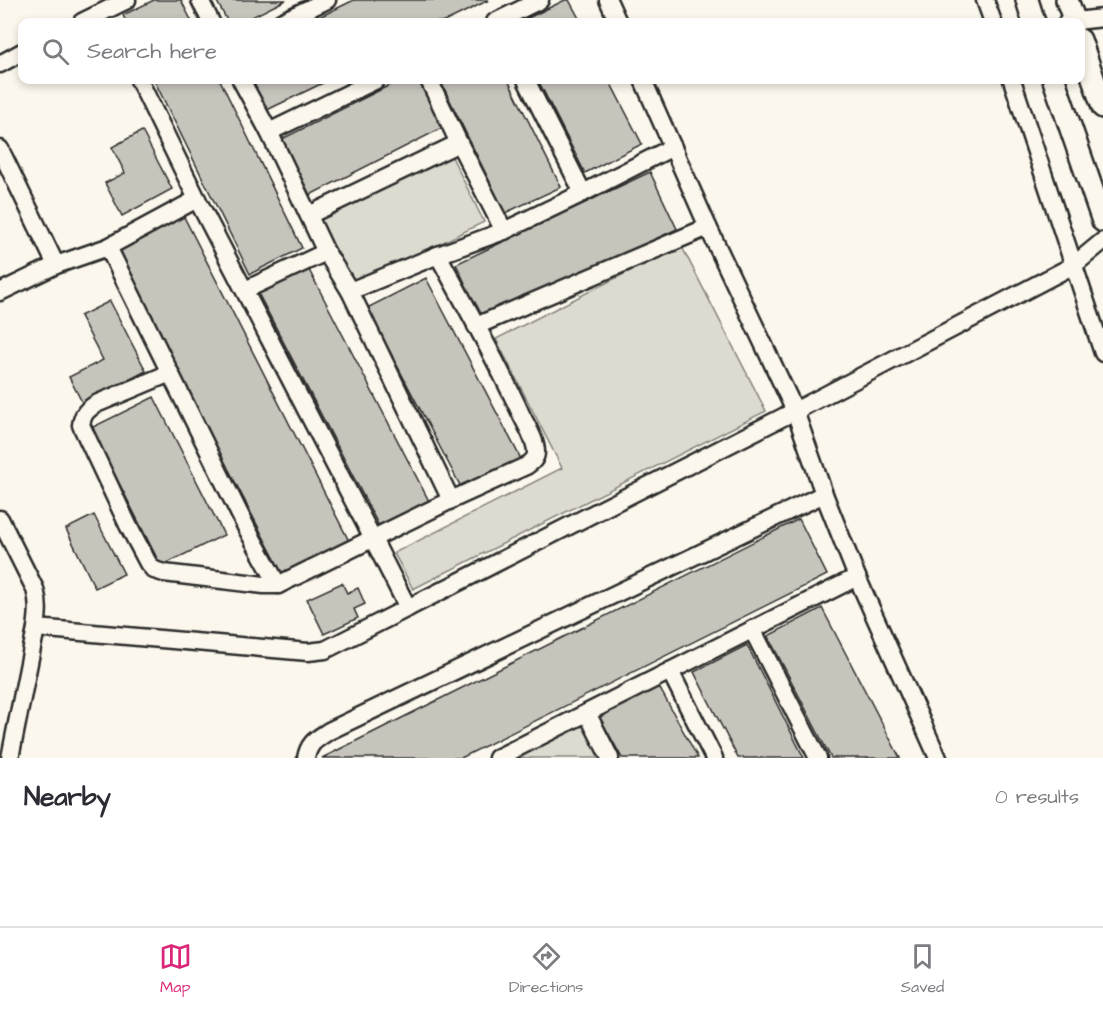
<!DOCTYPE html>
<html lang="en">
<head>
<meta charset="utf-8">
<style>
  :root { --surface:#fff; --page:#f2f2f3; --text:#2b2b33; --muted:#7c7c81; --line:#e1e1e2; --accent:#db2777 }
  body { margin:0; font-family:"Architects Daughter",sans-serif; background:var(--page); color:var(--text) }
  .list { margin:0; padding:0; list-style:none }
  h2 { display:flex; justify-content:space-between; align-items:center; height:78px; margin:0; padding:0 24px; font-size:26px }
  h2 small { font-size:20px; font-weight:400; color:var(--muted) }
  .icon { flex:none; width:33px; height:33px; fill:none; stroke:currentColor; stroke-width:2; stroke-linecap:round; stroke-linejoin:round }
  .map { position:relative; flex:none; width:1103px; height:758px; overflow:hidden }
  .search { position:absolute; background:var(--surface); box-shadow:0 3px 9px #0003; left:18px; right:18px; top:18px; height:66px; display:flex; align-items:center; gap:15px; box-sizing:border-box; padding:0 21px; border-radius:12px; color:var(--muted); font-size:22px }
  .sheet { height:168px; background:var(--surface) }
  nav { display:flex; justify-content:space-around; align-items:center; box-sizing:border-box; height:84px; border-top:2px solid var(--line); background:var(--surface); font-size:16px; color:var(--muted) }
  nav a { display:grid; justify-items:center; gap:3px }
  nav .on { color:var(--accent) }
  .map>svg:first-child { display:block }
</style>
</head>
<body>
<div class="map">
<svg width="1103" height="758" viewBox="0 0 1103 758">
  <rect width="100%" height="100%" fill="#fbf7ec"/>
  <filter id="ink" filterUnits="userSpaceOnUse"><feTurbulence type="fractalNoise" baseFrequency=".0167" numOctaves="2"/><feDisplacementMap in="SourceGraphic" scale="12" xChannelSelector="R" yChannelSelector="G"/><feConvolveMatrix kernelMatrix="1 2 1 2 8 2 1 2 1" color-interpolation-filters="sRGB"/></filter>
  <g filter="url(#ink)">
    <g fill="#dddad0" stroke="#84827e" stroke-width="1.5">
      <polygon points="450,153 484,222 350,288 316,219"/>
      <polygon points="681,245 766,411 413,589 394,553 562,468 496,339"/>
      <polygon points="585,723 602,758 513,758"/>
    </g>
    <g fill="#c7c4bc" stroke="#2b2b2b" stroke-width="1.5">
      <polygon points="154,0 181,0 192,22 126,22 123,15"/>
      <polygon points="216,0 286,0 242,22 228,22"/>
      <polygon points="354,0 489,0 444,22 309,22"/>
      <polygon points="565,0 569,0 581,22 520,22"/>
      <polygon points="154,80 220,80 302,248 250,274"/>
      <polygon points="246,80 329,80 263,112"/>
      <polygon points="400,80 420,80 444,127 310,195 282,139"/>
      <polygon points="440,80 508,80 561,187 505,213"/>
      <polygon points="538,80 609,80 642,144 585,173"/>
      <polygon points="142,131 172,189 122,216 105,183 125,173 112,147"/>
      <polygon points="650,172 677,229 483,321 456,264"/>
      <polygon points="181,211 351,545 285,579 114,247"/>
      <polygon points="308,268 431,505 381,530 258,293"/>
      <polygon points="426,278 521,459 462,489 367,308"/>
      <polygon points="110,301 146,371 83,404 69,377 103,360 80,316"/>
      <polygon points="154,397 224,535 161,566 91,428"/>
      <polygon points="94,515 124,574 95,588 66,529"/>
      <polygon points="799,519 827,575 461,758 322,758"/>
      <polygon points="342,583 347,593 358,588 365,604 354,609 358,618 324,634 307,599"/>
      <polygon points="822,608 900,758 831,758 768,636"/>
      <polygon points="747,645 804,758 738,758 694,672"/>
      <polygon points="658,685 698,758 622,758 599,716"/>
    </g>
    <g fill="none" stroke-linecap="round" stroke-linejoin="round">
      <defs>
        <g id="minor">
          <polyline points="200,0 211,22"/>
          <polyline points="608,0 618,22"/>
          <polyline points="985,0 993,22"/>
          <polyline points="82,22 127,0"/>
          <polyline points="281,22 327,0"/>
          <polyline points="495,22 540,0"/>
          <polyline points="1067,22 1103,18"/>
          <polyline points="0,64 22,52"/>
          <polyline points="139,80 197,199 373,539 408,608"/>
          <polyline points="241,80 269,132 326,252 350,291 451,500"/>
          <polyline points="429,80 459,143 504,231"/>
          <polyline points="526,80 583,193"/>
          <polyline points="643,80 708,227 795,411 824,494 857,577 938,758"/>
          <polyline points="1012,80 1103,353"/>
          <polyline points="269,132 376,80"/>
          <polyline points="0,149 56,265"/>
          <polyline points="309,215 459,143"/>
          <polyline points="108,247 247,529 278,585"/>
          <polyline points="245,290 326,252"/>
          <polyline points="350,291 438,255 504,231 583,193 673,147"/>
          <polyline points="0,292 56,265 108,247 197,199"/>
          <polyline points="476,326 708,227"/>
          <path d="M170 373 96 404C87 410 83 413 81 425L128 525 148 563 154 570 164 573 264 585H278L451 500 526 466C532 462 536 459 536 452 536 440 526 425 521 414 496 359 467 308 438 255"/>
          <path d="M0 519 35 589C39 603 38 614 36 628L10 758"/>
          <polyline points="36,628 308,652 325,650 795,411 1074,265 1103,241"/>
          <polyline points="752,629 818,758"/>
          <polyline points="670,671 714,758"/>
          <polyline points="587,713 610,758"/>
          <path d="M306 758C309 742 317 739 329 731L824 494"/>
          <polyline points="497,758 857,577"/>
        </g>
        <g id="tertiary">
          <polyline points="1027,0 1034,22"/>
          <polyline points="1067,0 1075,22"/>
          <polyline points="1080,40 1103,107"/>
          <polyline points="1054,80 1103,221"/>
        </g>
      </defs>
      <use href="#minor" stroke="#2b2b2b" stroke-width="21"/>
      <use href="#tertiary" stroke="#2b2b2b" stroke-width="26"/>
      <use href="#minor" stroke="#fbf7ec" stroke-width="16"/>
      <use href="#tertiary" stroke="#fbf7ec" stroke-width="21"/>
    </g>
  </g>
</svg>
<div class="search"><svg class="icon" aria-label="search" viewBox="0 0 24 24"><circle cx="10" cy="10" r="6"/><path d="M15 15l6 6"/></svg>Search here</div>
</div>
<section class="sheet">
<h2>Nearby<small>0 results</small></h2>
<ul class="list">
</ul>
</section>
<nav>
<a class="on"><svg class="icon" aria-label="map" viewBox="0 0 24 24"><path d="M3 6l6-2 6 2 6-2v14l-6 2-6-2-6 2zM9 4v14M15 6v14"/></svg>Map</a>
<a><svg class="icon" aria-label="directions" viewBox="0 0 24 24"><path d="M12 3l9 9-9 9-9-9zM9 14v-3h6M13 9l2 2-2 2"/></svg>Directions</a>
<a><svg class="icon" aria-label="saved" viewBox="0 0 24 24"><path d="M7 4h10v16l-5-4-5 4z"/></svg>Saved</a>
</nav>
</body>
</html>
